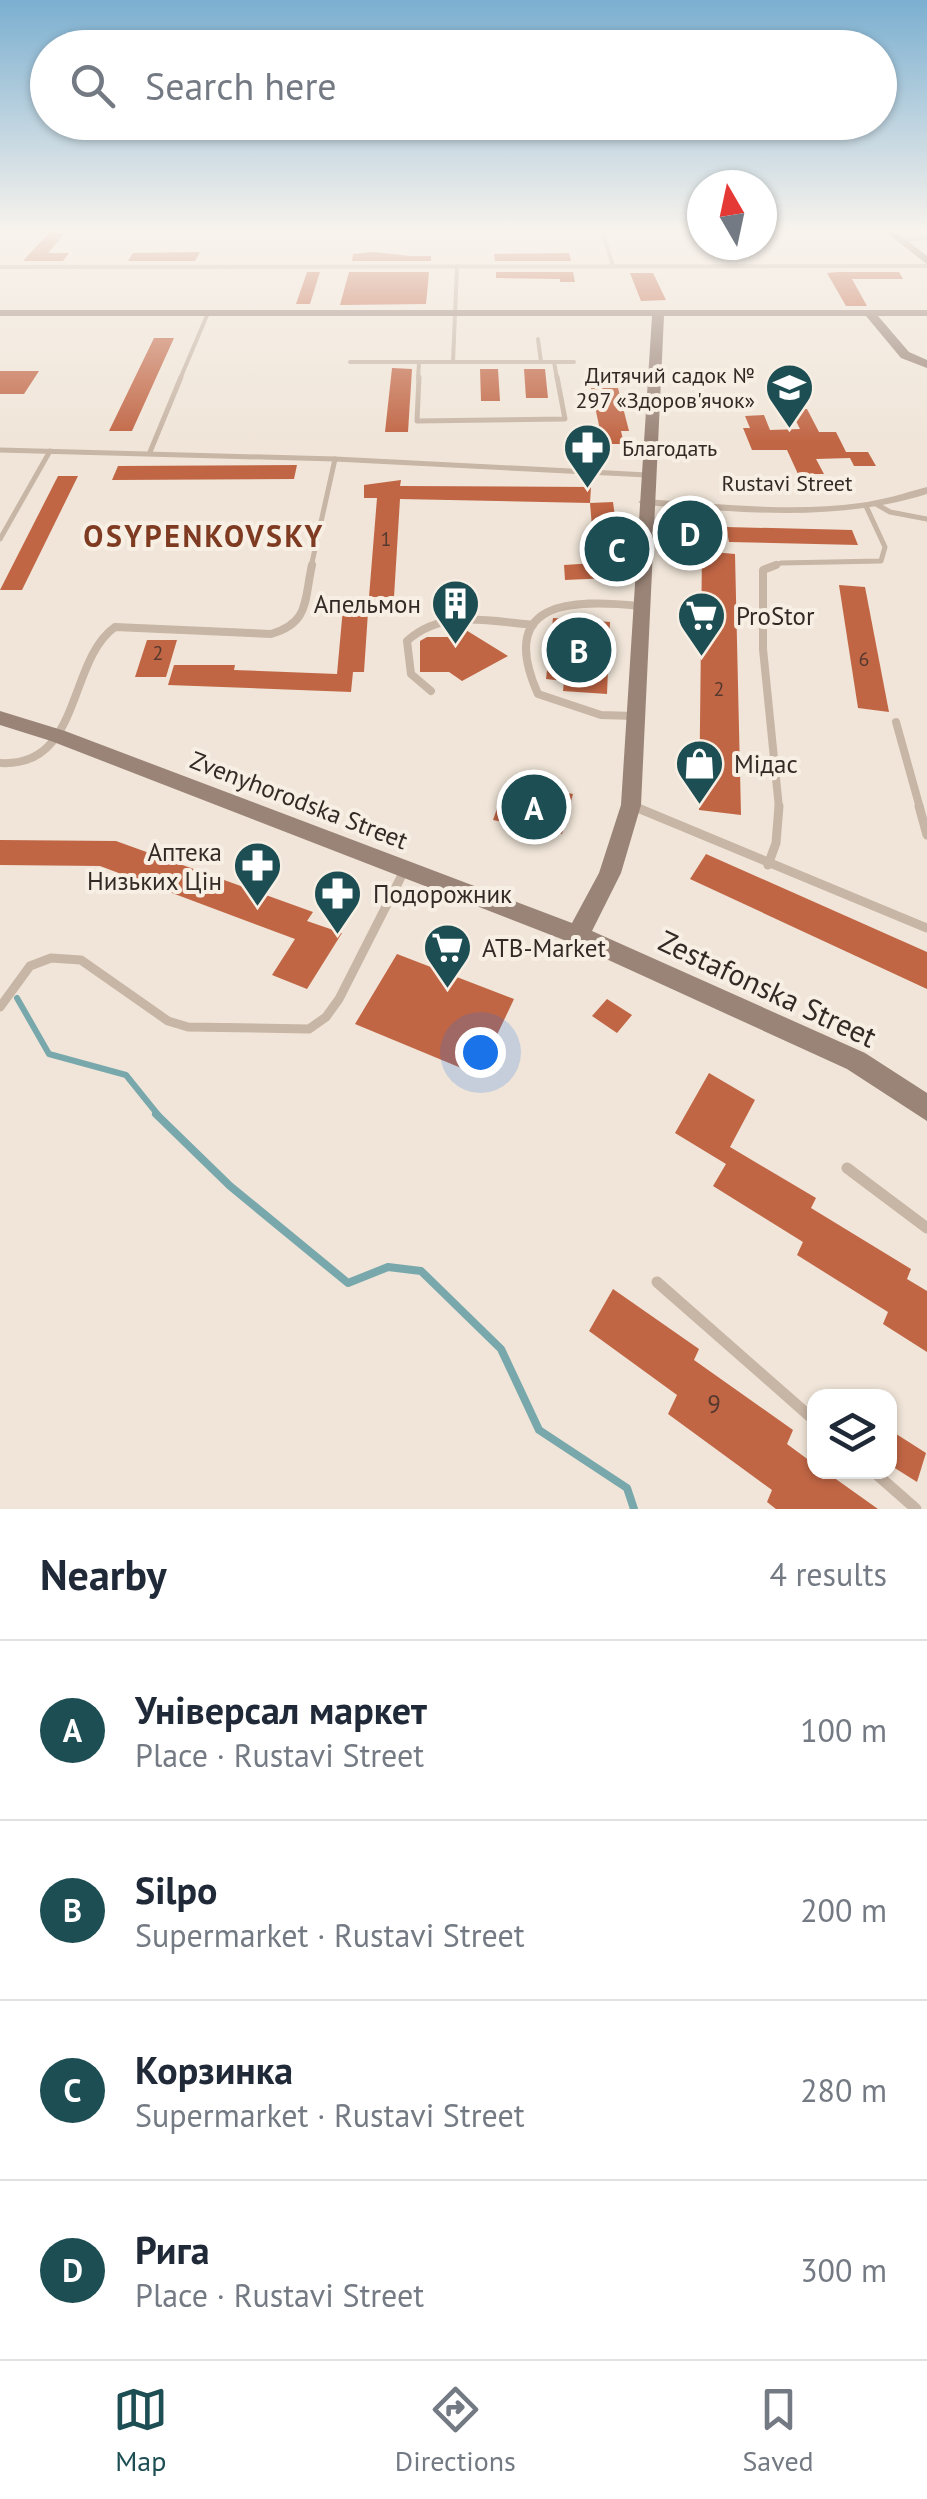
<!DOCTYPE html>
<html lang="en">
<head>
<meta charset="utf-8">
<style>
  :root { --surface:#fff; --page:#f6f6f7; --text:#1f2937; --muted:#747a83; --line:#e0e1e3; --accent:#1d4e53 }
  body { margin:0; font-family:"PT Sans",sans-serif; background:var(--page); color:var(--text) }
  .controls { position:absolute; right:30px; bottom:30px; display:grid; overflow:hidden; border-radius:20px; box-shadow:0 2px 8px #0004 }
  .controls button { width:90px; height:90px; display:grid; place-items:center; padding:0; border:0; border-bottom:2px solid var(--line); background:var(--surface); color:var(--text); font:50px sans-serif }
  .compass { position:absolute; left:687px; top:170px; width:90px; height:90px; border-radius:50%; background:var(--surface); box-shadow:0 2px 8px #0004; rotate:351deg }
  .you { position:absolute; left:480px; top:1052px; width:35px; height:35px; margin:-25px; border:8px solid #fff; border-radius:50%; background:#1a73e8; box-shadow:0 0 0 15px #1a73e833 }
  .badge { display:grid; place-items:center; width:65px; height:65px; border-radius:50%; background:var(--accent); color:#fff; font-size:32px; font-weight:700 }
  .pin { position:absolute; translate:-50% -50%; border:5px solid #fff; box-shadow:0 2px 10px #0006 }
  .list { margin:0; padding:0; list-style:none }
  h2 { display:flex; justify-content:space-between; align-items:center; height:130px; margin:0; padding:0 40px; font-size:42px }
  h2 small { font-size:32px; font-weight:400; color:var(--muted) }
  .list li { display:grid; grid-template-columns:65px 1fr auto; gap:30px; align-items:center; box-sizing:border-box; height:180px; padding:0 40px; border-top:2px solid var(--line) }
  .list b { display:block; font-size:38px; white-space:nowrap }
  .list p { margin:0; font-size:32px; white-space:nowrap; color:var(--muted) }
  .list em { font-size:32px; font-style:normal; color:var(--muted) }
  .icon { flex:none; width:55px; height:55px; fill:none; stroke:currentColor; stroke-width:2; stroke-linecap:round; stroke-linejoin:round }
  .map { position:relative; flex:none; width:927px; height:1509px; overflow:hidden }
  .search { position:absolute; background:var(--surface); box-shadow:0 2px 8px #0004; left:30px; right:30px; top:30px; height:110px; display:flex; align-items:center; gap:25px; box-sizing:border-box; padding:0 35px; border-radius:55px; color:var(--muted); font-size:38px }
  .sheet { height:850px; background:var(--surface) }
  nav { display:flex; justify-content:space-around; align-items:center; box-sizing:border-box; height:140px; border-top:2px solid var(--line); background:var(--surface); font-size:28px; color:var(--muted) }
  nav a { display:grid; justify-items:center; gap:5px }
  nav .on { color:var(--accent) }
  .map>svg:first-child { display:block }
</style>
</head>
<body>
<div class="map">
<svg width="927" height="1509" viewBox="0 0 927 1509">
  <rect width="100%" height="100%" fill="#f0e5d8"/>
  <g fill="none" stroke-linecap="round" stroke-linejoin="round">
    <polyline stroke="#78a8ac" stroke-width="6" points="17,998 49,1054 126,1075 159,1116"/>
    <polyline stroke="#78a8ac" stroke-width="8" points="156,1114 230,1186 348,1283 388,1267 421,1271 501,1349 539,1430 627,1488 634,1509"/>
  </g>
  <g fill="#c16645">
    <polygon points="51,231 64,234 48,253 69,253 63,261 23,261"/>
    <polygon points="200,252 195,261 128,261 133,253"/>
    <polygon points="373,252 410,256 431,256 431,261 352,261 353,254"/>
    <polygon points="569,253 571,261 495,261 494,254"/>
    <polygon points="307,272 320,272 310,304 296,304"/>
    <polygon points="349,272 429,272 426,304 340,305"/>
    <polygon points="496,272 573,272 575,282 560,282 560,279 496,278"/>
    <polygon points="839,272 899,272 903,279 852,279 867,306 846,306 827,273"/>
    <polygon points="630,273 653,273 666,300 641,301"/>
    <polygon points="154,338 174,338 132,431 109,431"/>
    <polygon points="392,368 412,369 408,432 385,432"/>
    <polygon points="480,369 498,369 500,401 481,401"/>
    <polygon points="524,369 545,369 548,398 526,398"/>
    <polygon points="0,371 39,371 24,394 0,394"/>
    <polygon points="591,388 618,388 629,431 621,431 624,444 603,444"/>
    <polygon points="790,409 807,409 819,432 836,432 846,452 868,452 876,466 854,466 850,458 816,459 824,474 798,474 787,450 752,450 743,428 750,428 745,416 764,415 770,430 800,429"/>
    <polygon points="297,465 294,479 112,480 118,466"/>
    <polygon points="58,476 78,476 22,590 0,590"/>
    <polygon points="401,480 400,486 591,487 590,503 400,499 394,597 369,597 377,498 364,498 364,485"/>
    <polygon points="613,502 621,562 609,563 610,578 565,580 564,565 595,563 590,503"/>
    <polygon points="726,527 852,530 858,545 729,542"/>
    <polygon points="702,551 735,554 741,815 699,810"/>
    <polygon points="839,585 865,587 889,712 858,708"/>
    <polygon points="344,597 369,597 364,672 353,672 351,692 168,685 174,665 235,665 234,670 337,674"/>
    <polygon points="553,618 610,622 607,694 563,691 564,681 546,679"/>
    <polygon points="461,627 508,656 462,681 449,672 420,672 420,641 427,637 449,637"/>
    <polygon points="147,640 177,640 166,677 135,677"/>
    <polygon points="507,781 573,794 562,834 493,820"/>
    <polygon points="0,840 116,841 313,912 307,921 342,933 307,989 272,975 295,939 100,866 0,865"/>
    <polygon points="706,854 927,952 927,989 690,879"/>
    <polygon points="397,954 514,999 478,1075 355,1024"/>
    <polygon points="607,999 632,1015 617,1033 592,1016"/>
    <polygon points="709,1073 755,1100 730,1147 816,1198 811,1208 911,1269 907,1279 927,1291 927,1352 883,1324 888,1312 797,1255 803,1242 713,1186 726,1164 675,1133"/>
    <polygon points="613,1289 699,1349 694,1360 793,1430 787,1444 814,1464 814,1472 826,1472 878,1509 776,1509 767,1502 772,1490 668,1414 677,1395 589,1331"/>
    <polygon points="890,1430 926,1453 917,1482 890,1465"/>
  </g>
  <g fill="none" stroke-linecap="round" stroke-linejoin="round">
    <g stroke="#c7b5a5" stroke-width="4">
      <polyline points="602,231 613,266"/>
      <polyline points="900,240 927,238"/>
      <polyline points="538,339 541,362"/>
      <polyline points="350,362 574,362"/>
      <polyline points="453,362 457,266"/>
      <polyline points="554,362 557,379"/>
      <polyline points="180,379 208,313"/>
      <polyline points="418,379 419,362"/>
    </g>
    <g stroke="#c7b5a5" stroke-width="5">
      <polyline points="419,377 417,421 565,419 557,377"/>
      <polyline points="0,450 335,459 647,475"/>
      <polyline points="150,452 181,377"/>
      <polyline points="876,504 890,512 927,519"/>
      <polyline points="0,539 50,451"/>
      <polyline points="311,567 335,459"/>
      <polyline points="770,567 781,563 881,561 885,547 866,506"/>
    </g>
    <g stroke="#c7b5a5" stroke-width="8">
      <polyline points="776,565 763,570 763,649 779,808"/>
      <path d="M431 691 411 674 407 641C442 609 489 621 533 625"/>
      <path d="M634 716 601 715 538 694C496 600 572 599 639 606"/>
      <polyline points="896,722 920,808"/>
      <path d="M0 763C82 768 67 661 115 627L271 634C310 623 304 600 312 565"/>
      <polyline points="631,805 639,808"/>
    </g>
    <g stroke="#c7b5a5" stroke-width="9">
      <polyline points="633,806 927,928"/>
      <polyline points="919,806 927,835"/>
      <polyline points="768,865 776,843 779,806"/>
      <polyline points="0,1007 30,966 51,958 81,960 168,1021 188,1027 309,1029 326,1017 339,999 404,871"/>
    </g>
    <g stroke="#c7b5a5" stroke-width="11">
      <polyline points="847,1168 927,1228"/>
      <polyline points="657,1282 814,1420"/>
      <polyline points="874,1472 916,1509"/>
    </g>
    <g fill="#c7b5a5" fill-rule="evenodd">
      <polygon points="927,264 927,268 0,269 0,265"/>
      <path d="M927 487V494C834 523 740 512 644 505L638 502 644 499C715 503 789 513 860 503 883 500 905 493 927 487Z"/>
    </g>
    <g fill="#9a8477" fill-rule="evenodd">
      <polygon points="884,231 895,231 927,256 927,264"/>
      <polygon points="0,310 927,310 927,316 878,316 909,352 927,360 927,368 901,358 866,316 664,316 641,805 621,873 592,931 865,1053 927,1093 927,1121 847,1069 569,942 51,741 0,725 0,711 65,731 572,923 599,873 621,805 652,316 0,316"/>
    </g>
  </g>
  <linearGradient id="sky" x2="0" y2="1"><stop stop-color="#7bafd0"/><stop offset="0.52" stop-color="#f8f3ed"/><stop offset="1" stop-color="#f8f3ed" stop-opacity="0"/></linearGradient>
  <rect width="927" height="442" fill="url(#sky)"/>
  <defs>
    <symbol id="school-pin" viewBox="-11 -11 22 30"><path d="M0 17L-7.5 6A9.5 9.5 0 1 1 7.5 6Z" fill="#1d4e53" stroke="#f8efe4"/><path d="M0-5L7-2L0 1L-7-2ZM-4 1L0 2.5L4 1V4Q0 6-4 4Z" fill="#fff"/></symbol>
    <symbol id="pharmacy-pin" viewBox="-11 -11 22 30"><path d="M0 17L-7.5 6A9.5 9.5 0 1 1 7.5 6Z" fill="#1d4e53" stroke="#f8efe4"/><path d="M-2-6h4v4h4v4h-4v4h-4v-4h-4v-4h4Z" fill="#fff"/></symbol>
    <symbol id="building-pin" viewBox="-11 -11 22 30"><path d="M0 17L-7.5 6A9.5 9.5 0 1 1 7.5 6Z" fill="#1d4e53" stroke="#f8efe4"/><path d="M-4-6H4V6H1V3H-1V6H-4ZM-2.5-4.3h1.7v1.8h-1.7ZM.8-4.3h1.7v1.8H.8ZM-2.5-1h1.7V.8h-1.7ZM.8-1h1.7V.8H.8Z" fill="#fff"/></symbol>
    <symbol id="supermarket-pin" viewBox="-11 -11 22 30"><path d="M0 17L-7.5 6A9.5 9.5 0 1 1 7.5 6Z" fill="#1d4e53" stroke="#f8efe4"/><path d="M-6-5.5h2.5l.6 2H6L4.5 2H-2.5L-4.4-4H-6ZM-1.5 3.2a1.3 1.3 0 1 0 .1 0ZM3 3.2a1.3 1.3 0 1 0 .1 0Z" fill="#fff"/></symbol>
    <symbol id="shop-pin" viewBox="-11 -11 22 30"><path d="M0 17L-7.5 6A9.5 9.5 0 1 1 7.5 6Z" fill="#1d4e53" stroke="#f8efe4"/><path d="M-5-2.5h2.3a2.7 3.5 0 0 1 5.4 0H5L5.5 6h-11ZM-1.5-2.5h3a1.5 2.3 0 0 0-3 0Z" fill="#fff"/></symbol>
  </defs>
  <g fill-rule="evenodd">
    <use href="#school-pin" x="762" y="360" width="55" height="75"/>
    <use href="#pharmacy-pin" x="560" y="420" width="55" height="75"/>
    <use href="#building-pin" x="428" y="576" width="55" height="75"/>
    <use href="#supermarket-pin" x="674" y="588" width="55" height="75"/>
    <use href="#shop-pin" x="672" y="736" width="55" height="75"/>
    <use href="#pharmacy-pin" x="230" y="838" width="55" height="75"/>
    <use href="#pharmacy-pin" x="310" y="866" width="55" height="75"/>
    <use href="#supermarket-pin" x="420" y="920" width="55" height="75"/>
  </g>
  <g text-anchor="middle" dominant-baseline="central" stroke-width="8" stroke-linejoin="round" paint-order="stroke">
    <g font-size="20" fill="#56392e">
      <text x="386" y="539">1</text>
      <text x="158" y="653">2</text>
      <text x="864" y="659">6</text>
      <text x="719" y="689">2</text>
    </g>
    <g font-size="22" fill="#332a26" stroke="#f8efe4" text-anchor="end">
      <text x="755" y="375">Дитячий садок №<tspan x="755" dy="25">297 «Здоров'ячок»</tspan></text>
      <text x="622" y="448" text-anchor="start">Благодать</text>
    </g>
    <g font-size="22" fill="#332a26" stroke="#f8efe4">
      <text x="787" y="483">Rustavi Street</text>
    </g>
    <g font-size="25" fill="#332a26" stroke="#f8efe4" text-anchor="start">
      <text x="421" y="604" text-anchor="end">Апельмон</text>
      <text x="736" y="616">ProStor</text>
      <text x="734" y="764">Мідас</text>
      <text x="222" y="852" text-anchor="end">Аптека<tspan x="222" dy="29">Низьких Цін</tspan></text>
      <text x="373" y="894">Подорожник</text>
      <text x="482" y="948">ATB-Market</text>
    </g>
    <g font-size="25" fill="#332a26" stroke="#f8efe4">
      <text transform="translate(299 800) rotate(21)">Zvenyhorodska Street</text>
    </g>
    <g font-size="25" fill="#56392e">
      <text x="714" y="1404">9</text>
    </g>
    <g font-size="30" font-weight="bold" letter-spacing="2.5" fill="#7f3a22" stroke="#f8efe4">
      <text x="204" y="535">OSYPENKOVSKY</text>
    </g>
    <g font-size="30" fill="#332a26" stroke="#f8efe4">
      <text transform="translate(768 988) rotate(25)">Zestafonska Street</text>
    </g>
  </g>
</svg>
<div class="controls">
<button><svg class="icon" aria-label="layers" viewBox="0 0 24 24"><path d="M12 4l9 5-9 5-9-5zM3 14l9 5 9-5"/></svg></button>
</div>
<svg class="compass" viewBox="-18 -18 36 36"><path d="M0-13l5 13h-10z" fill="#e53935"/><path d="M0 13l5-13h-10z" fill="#747a83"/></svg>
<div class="you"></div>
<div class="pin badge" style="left:534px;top:807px">A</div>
<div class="pin badge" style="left:579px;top:650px">B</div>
<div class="pin badge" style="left:617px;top:549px">C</div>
<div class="pin badge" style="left:690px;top:533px">D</div>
<div class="search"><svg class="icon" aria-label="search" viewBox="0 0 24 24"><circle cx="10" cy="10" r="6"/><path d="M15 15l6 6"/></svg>Search here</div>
</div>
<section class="sheet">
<h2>Nearby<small>4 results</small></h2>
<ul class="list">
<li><span class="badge">A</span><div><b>Універсал маркет</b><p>Place · Rustavi Street</p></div><em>100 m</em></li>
<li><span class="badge">B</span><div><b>Silpo</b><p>Supermarket · Rustavi Street</p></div><em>200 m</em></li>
<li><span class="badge">C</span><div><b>Корзинка</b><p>Supermarket · Rustavi Street</p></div><em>280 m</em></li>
<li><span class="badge">D</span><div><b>Рига</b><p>Place · Rustavi Street</p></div><em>300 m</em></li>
</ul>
</section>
<nav>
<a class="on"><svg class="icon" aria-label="map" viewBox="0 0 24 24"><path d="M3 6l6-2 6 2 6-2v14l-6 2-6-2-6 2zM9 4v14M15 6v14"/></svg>Map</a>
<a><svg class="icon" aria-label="directions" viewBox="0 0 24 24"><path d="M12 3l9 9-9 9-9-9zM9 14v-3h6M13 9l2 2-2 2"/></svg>Directions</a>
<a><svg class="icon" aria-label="saved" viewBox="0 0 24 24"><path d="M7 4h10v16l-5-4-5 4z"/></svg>Saved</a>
</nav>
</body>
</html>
